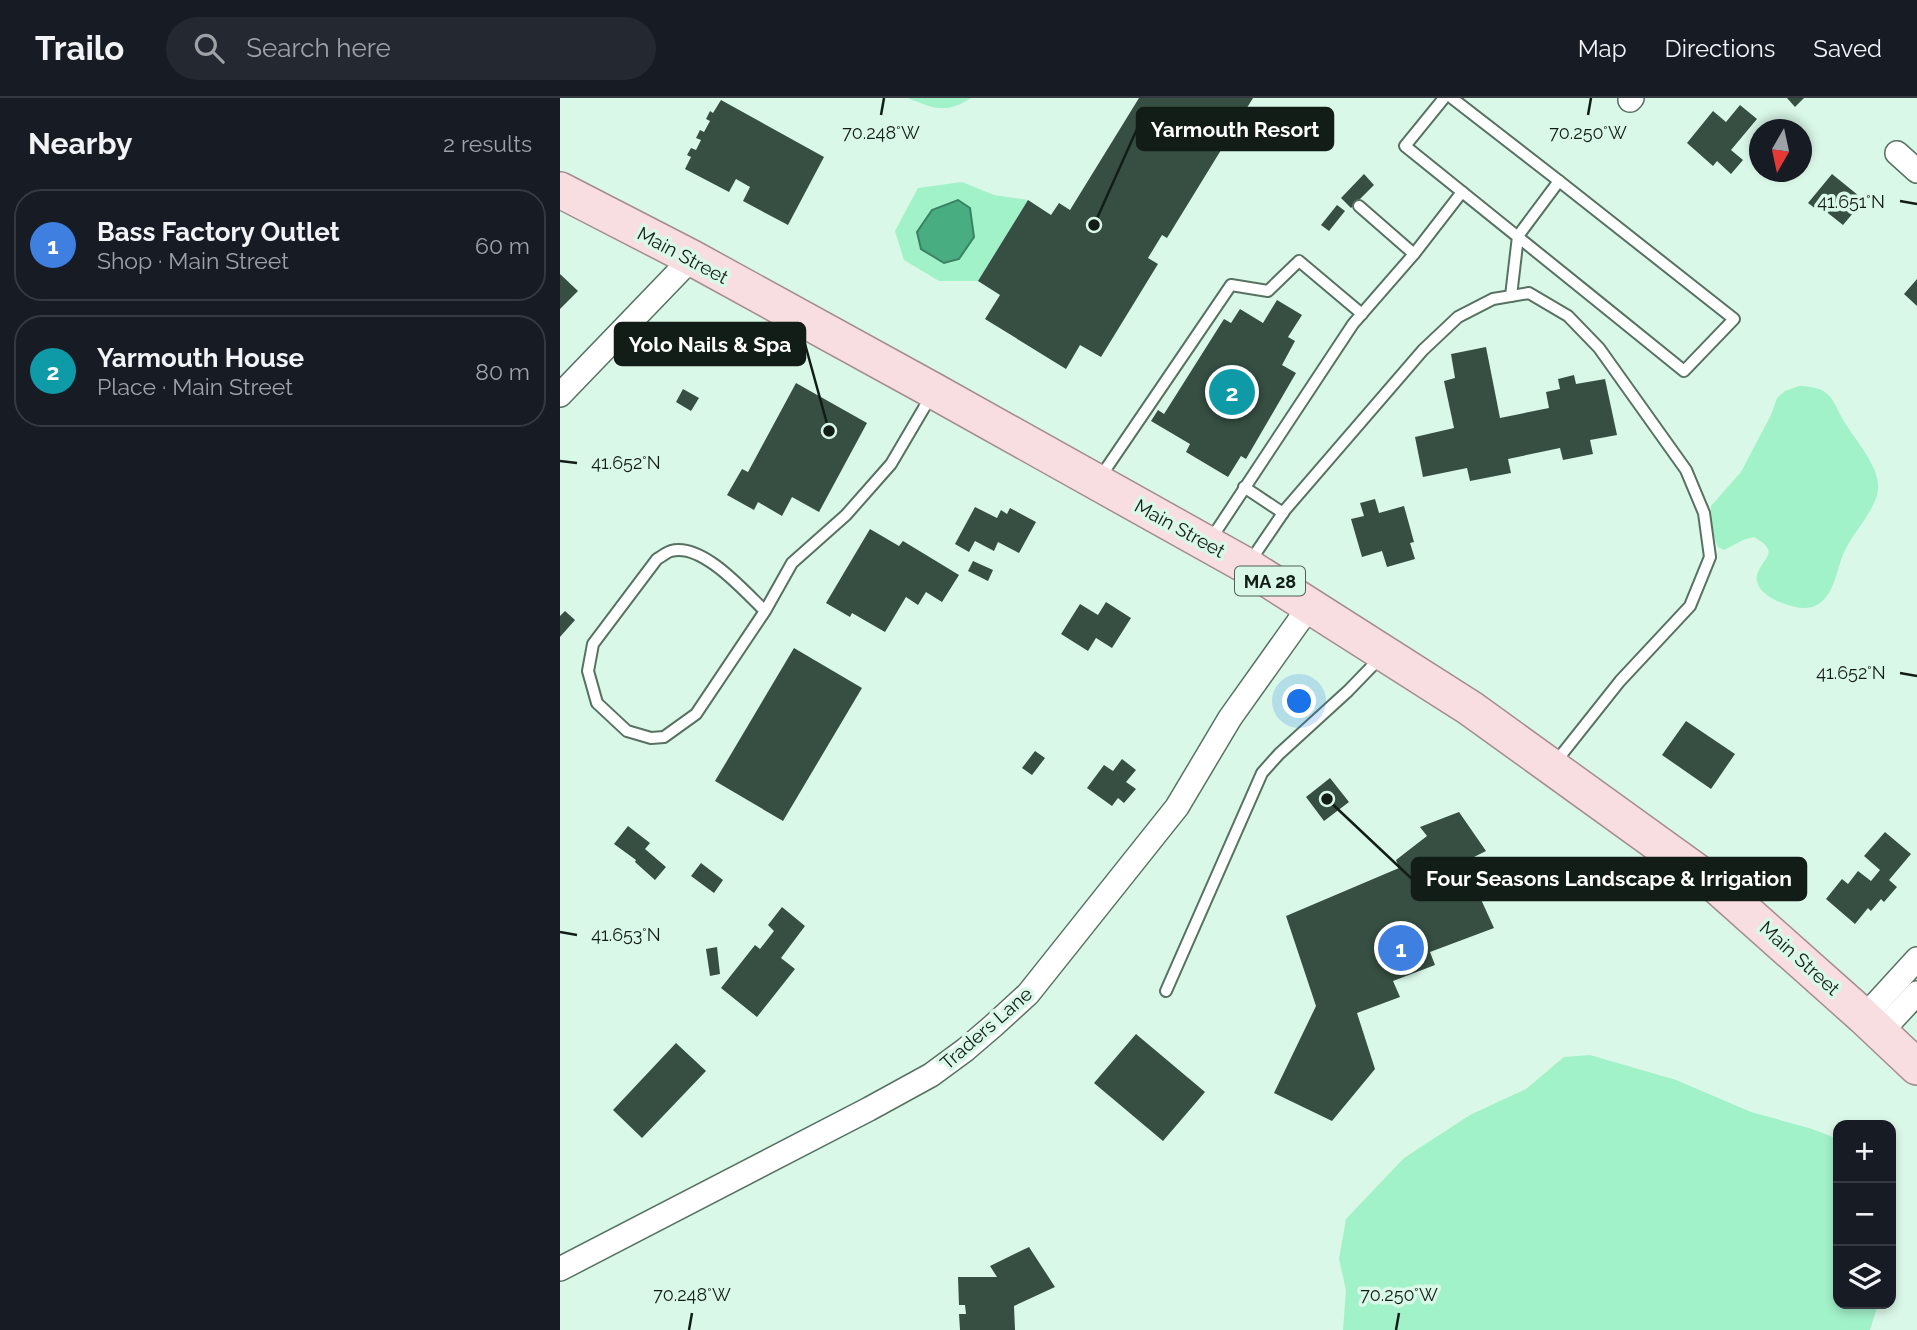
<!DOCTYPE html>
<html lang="en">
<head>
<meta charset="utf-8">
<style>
  :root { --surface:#171b24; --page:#242831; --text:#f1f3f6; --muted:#9ea1a6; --line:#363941; --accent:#d493aa }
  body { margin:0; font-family:Raleway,sans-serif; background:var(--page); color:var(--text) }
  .controls { position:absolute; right:21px; bottom:21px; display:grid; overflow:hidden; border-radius:14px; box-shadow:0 4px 10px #0003 }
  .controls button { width:63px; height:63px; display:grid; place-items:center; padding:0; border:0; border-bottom:2px solid var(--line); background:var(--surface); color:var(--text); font:35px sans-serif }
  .compass { position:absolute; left:1189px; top:21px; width:63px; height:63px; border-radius:50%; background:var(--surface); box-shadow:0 4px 10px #0003; rotate:189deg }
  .you { position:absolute; left:740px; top:604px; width:24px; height:24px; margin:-18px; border:5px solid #fff; border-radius:50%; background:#1a73e8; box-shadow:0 0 0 10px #1a73e833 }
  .badge { display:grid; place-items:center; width:46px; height:46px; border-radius:50%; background:var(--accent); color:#fff; font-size:23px; font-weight:700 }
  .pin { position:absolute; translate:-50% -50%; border:4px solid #fff; box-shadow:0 2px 7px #0006 }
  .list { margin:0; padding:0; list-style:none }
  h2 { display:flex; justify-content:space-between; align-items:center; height:91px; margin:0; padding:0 28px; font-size:30px }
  h2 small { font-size:23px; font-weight:400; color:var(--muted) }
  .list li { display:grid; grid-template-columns:46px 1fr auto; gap:21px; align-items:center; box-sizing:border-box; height:112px; margin:0 14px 14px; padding:0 14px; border:2px solid var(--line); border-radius:28px }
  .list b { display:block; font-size:26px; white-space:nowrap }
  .list p { margin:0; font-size:23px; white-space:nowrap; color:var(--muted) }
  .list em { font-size:23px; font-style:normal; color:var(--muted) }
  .icon { flex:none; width:38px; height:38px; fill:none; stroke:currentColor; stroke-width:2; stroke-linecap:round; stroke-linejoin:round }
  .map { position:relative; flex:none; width:1357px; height:1232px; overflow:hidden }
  header { display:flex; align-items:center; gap:42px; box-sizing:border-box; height:98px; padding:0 35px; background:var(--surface); border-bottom:2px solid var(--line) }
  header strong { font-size:33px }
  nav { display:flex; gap:38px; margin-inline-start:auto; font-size:24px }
  .search { width:490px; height:63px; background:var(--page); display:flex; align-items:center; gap:18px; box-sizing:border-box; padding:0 24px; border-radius:38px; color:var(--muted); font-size:26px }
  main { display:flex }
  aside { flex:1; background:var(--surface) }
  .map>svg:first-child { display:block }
</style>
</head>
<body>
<header>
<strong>Trailo</strong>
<div class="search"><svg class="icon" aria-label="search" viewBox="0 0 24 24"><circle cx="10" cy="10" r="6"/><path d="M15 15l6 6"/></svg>Search here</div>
<nav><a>Map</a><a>Directions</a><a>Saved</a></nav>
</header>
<main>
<aside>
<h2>Nearby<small>2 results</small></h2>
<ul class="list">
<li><span class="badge" style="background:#3f7fe0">1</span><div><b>Bass Factory Outlet</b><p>Shop · Main Street</p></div><em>60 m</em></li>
<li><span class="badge" style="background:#0f9aa8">2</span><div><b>Yarmouth House</b><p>Place · Main Street</p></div><em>80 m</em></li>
</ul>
</aside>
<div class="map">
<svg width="1357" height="1232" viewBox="0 0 1357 1232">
  <rect width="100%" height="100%" fill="#daf8e8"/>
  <g fill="#a1f1c9">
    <path d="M348 0H411C386 16 374 11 348 0Z"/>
    <polygon points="402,84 434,97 468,102 418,183 379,183 344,162 335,133 358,90"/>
    <path d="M1239 288C1247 288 1257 289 1265 294 1274 300 1279 316 1285 325 1296 343 1320 369 1318 391 1317 410 1293 435 1285 452 1277 468 1276 493 1260 505 1250 513 1236 510 1225 506 1213 502 1194 492 1197 477 1202 459 1222 455 1194 439L1183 442 1164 452 1158 449 1155 442 1151 422V408L1181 374 1211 317 1217 300 1225 293Z"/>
    <polygon points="1030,957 1116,982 1191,1014 1252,1031 1278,1041 1278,1206 1318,1206 1310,1232 783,1232 786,1192 779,1161 786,1121 844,1060 910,1017 966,991 1004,959"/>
  </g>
  <polygon fill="#49ad82" stroke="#398262" stroke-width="2" points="398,102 410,110 414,139 399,161 384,165 361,151 357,134 372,112"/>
  <g fill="#364f42">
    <polygon points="579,0 693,0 607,140 602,137 588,160 598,166 541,259 520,247 506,271 425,221 440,197 418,183 468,102 491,117 499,105 510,112"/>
    <polygon points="1227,0 1244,0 1235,9"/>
    <polygon points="161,2 264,59 228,127 183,103 190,89 176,81 169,94 125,71 131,59 127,57 131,50 136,52 141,42 136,40 140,32 144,34 150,23 146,21 150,13 153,15"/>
    <polygon points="1180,7 1197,21 1171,52 1183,62 1171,76 1157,63 1153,68 1127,45 1153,13 1166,24"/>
    <polygon points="804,76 814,87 791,110 781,100"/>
    <polygon points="1272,76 1304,102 1283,127 1259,108 1256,111 1248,105"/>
    <polygon points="777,107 785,113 769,133 761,127"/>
    <polygon points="0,176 18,193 0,211"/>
    <polygon points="1357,181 1357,208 1344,196"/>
    <polygon points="717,202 742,217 728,239 735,243 722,267 736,275 686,361 681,358 668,379 626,354 630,346 591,323 598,312 604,316 664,221 671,225 680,211 703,225"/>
    <polygon points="926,249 940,320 989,310 986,294 1000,291 998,281 1014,277 1016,286 1045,281 1057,337 1030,342 1033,356 1003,362 1000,350 948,361 951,375 910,383 907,370 863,379 855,339 894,330 884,283 895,280 891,256"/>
    <polygon points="236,285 307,325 259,414 232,399 222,418 198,404 194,412 167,397 182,371 188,374"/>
    <polygon points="123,291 139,300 131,313 116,304"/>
    <polygon points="815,401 819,415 844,408 854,444 850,445 855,461 827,469 822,453 802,459 791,421 804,418 800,405"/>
    <polygon points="415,409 437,420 441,412 447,416 450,410 476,424 459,455 438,444 434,453 415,443 409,454 395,446"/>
    <polygon points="310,431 339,448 343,443 399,477 382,504 366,494 358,507 346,499 325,534 292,515 290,519 266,505"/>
    <polygon points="413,463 433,472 428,483 408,473"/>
    <polygon points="546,504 571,520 552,550 536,540 528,553 501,536 520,506 538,517"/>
    <polygon points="5,513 15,522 0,539 0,518"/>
    <polygon points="234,550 302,590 223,723 155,683"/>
    <polygon points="1126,623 1175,656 1151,691 1102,657"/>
    <polygon points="475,653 485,660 472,677 462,670"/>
    <polygon points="562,661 576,672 566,684 576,691 564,705 558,700 552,708 527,690 544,667 553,673"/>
    <polygon points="770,680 789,704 764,723 746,699"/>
    <polygon points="899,714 926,753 904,764 934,830 870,854 875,867 833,883 840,899 797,915 815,971 772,1023 714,995 756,908 726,818 839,770 836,762 867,738 860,729"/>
    <polygon points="68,728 90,745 85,751 106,769 95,782 75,764 76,762 54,746"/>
    <polygon points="1325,734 1351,756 1329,782 1337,789 1324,804 1321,801 1311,813 1308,810 1295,826 1266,801 1282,781 1288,786 1298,773 1311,783 1320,772 1304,758"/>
    <polygon points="141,765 163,782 154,795 131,778"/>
    <polygon points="222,809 245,828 221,860 235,871 197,919 161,890 195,847 200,851 214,833 208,827"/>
    <polygon points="157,849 160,876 150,878 146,851"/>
    <polygon points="576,936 645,994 603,1043 534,985"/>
    <polygon points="116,945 146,973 82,1040 53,1012"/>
    <polygon points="469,1149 495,1189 454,1208 455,1232 400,1232 399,1216 406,1216 405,1207 399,1207 398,1179 437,1179 430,1168"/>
  </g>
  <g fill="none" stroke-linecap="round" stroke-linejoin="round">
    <defs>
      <g id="service">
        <path d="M884 0 845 48C938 122 1031 198 1124 273L1174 221 999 83 958 138 951 198"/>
        <polyline points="892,0 999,83"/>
        <polyline points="854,156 902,94"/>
        <polyline points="539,381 671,187 708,193 739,163 802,216"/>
        <polyline points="684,389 723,415"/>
        <polyline points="651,441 793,226 854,156 799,108"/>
        <polyline points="689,465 725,412 863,252 898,219 933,201 969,195 1008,218 1039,250 1126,372 1144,415 1150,459 1130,508 1060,583 994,666"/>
        <path d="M205 513C184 493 142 444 111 453 107 454 101 459 97 461L33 546 28 573 37 605 67 633 91 640 104 639 136 616 205 513 232 465 286 417 331 366 371 298"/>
        <polyline points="606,893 702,675 719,656 788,593 820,560"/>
      </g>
      <g id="minor">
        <polyline points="1070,2 1072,0"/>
        <polyline points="1337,55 1357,73"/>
        <polyline points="0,297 132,160"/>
        <polyline points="1304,919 1357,861"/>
        <polyline points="1321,934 1357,895"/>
        <polyline points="0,1171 309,1011 371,977 405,952 433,928 468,896 617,709 670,620 749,509"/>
      </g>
      <polyline id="primary" points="0,92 132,160 374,293 687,468 910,610 1158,789 1304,919 1357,969"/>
    </defs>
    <use href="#service" stroke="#577163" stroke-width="14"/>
    <use href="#minor" stroke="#577163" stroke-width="26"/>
    <use href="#primary" stroke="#a58c8e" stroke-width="38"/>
    <use href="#service" stroke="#fff" stroke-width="10"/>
    <use href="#minor" stroke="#fff" stroke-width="23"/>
    <use href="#primary" stroke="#f8dde1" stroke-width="35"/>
  </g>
  <path fill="none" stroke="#131d18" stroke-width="2.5" d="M321 17 324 0M1028 17 1031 0M1340 103 1357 106M0 363 17 365M1340 575 1357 578M0 834 17 837M129 1232 132 1215M836 1232 839 1215"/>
  <g text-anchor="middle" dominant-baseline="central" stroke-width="7" stroke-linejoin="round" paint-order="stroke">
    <rect fill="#daf8e8" stroke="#4f5f56" stroke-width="2" x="675" y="468.5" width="70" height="29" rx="5"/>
    <g font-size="18" font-weight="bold" fill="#131d18">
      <text x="710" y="483">MA 28</text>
    </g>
    <g font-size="19" fill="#131d18" stroke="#daf8e8">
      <text transform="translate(123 157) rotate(28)">Main Street</text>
      <text transform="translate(620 430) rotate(29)">Main Street</text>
      <text transform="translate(1240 860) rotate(42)">Main Street</text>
      <text transform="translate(426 930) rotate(-41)">Traders Lane</text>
    </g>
  </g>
  <g font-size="18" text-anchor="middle" fill="#131d18" stroke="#daf8e8" stroke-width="7" stroke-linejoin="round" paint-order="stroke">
    <text x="321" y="41">70.248°W</text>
    <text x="1028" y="41">70.250°W</text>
    <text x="1291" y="110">41.651°N</text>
    <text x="66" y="371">41.652°N</text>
    <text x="1291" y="581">41.652°N</text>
    <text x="66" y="843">41.653°N</text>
    <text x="132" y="1203">70.248°W</text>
    <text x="839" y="1203">70.250°W</text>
  </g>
  <path fill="none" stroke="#131d18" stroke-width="2.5" d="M534 127L577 31M269 333L245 246M767 701L852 781"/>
  <g fill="#131d18" stroke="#daf8e8" stroke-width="2.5">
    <circle cx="534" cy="127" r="7"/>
    <circle cx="269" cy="333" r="7"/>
    <circle cx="767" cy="701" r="7"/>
  </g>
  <g fill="#131d18" stroke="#131d18" stroke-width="2.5">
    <rect x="577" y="10" width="196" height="42" rx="7"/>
    <rect x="55" y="225" width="190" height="42" rx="7"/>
    <rect x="852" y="760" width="394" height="42" rx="7"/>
  </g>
  <g font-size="21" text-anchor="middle" font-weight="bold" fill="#fff">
    <text x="675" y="39">Yarmouth Resort</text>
    <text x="150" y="254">Yolo Nails &amp; Spa</text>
    <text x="1049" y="788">Four Seasons Landscape &amp; Irrigation</text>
  </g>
</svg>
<div class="controls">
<button>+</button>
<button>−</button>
<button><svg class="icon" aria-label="layers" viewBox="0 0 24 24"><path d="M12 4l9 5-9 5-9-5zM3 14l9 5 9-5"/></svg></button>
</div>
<svg class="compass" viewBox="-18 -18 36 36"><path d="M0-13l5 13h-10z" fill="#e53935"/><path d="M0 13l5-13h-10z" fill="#9ea1a6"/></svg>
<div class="you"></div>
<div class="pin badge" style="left:841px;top:850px;background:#3f7fe0">1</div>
<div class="pin badge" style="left:672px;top:294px;background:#0f9aa8">2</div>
</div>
</main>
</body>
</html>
